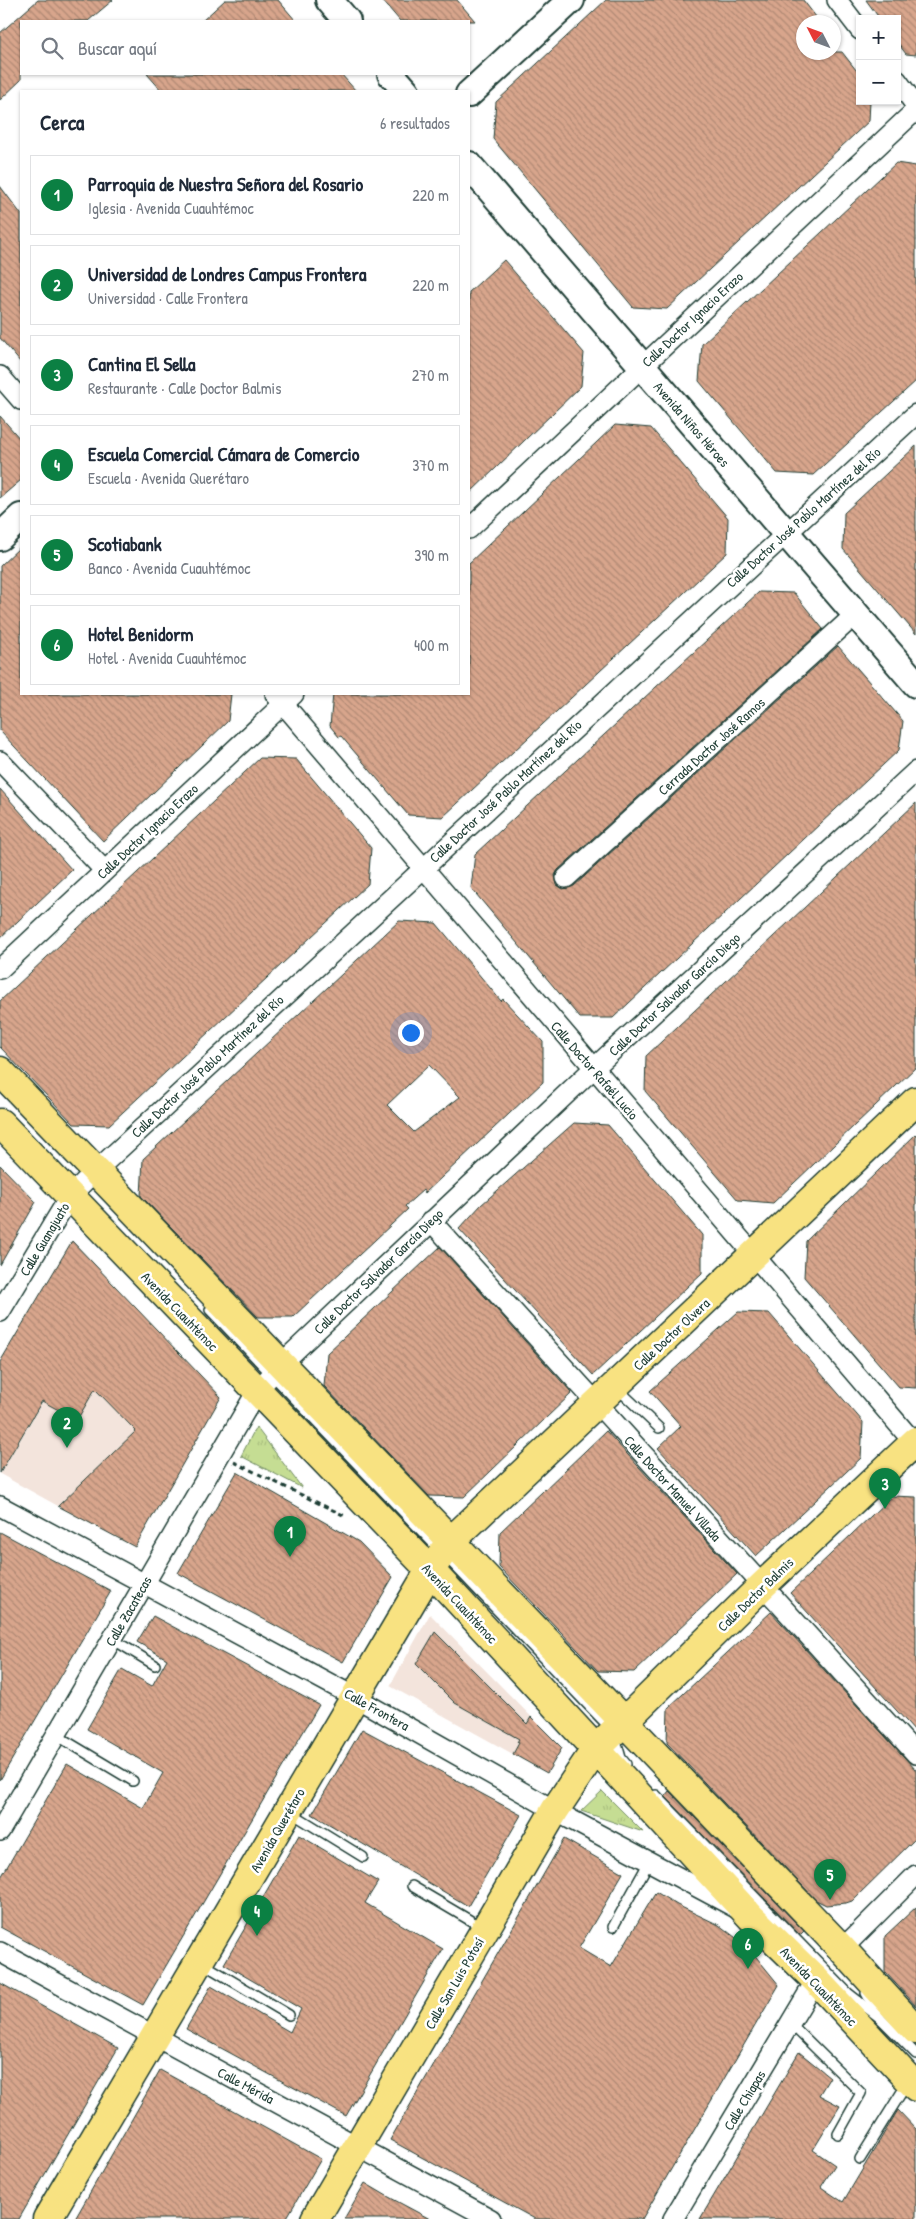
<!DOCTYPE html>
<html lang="es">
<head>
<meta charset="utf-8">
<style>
  :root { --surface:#fff; --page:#f2f2f3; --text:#1f2937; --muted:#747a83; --line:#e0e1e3; --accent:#0b8043 }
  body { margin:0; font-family:"Patrick Hand",sans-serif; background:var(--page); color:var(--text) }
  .controls { position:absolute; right:15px; top:15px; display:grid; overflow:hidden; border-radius:0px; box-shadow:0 1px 4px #0004 }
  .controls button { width:45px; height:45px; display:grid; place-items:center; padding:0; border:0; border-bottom:1px solid var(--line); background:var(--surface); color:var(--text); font:25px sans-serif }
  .compass { position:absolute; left:796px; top:15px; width:45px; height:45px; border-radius:50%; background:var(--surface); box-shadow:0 1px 4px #0004; rotate:312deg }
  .you { position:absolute; left:410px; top:1032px; width:18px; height:18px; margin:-12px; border:4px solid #fff; border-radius:50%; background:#1a73e8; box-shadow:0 0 0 8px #1a73e833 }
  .badge { display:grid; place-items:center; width:32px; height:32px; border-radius:50%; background:var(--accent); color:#fff; font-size:16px; font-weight:700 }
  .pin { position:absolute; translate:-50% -41px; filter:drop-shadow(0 1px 2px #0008) }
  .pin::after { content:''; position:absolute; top:26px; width:18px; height:15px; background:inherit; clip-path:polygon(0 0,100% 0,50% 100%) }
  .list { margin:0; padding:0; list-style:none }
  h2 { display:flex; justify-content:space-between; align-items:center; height:65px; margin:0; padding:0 20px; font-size:21px }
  h2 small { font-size:16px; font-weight:400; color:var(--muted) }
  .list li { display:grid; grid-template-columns:32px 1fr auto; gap:15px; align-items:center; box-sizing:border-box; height:80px; margin:0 10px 10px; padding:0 10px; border:1px solid var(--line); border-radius:0px }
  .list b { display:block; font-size:19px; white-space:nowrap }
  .list p { margin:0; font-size:16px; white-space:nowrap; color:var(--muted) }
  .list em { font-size:16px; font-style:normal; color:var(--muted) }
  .icon { flex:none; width:28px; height:28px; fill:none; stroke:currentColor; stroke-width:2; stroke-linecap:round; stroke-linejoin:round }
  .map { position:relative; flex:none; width:916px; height:2219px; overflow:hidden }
  .search { position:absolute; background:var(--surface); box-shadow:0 1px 4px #0004; left:20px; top:20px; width:450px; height:55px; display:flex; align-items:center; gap:12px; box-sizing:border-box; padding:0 18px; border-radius:0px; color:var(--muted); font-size:19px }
  .panel { position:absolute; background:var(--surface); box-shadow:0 1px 4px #0004; left:20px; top:90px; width:450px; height:605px; border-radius:0px }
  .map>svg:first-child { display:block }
</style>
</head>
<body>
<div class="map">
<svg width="916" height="2219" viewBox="0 0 916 2219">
  <defs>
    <pattern id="grass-tufts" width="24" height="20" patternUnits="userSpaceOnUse" patternTransform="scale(1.25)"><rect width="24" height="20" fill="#c5dd93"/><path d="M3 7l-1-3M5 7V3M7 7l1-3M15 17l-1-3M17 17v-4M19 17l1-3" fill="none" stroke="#a9bf7f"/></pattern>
    <pattern id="building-back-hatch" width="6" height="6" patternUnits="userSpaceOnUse" patternTransform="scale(1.25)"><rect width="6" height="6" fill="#d8a58c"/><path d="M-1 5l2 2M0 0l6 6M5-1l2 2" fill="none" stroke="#af8873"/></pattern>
  </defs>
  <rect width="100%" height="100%" fill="#fff"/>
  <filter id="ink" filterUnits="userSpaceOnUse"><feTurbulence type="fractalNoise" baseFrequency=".02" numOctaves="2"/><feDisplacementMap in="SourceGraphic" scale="10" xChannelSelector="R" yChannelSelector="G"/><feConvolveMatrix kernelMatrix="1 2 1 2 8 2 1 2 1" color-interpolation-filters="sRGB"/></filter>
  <g filter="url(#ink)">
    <g fill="#f3e4dc">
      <polygon points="95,1389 136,1431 58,1506 0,1474 43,1401"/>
      <polygon points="430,1614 562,1748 547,1773 390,1686"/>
    </g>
    <g fill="url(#grass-tufts)" stroke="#728d64">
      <polygon points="256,1427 302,1488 241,1456"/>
      <polygon points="602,1791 643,1832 581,1811"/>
    </g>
    <g fill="url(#building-back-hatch)" stroke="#1f3d34" fill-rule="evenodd">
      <polygon points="38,0 113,0 88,21 21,21 21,80 0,100 0,33"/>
      <polygon points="225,0 278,0 296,21 202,21"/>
      <polygon points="382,0 457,0 475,21 400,21"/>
      <polygon points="606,0 803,0 820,22 804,22 804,52 842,52 860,75 860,101 870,101 869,121 667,309 633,307 493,139 496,102"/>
      <polygon points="866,0 916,0 916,55 906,54 897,42 897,19 880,19"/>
      <polygon points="147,74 341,74 356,91 162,91"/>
      <polygon points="896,163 916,166 916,381 813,475 777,473 699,381 702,344"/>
      <polygon points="0,186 21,214 21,363 0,338"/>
      <polygon points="504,260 584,353 581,386 469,494 469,292"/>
      <polygon points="0,416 21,440 21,480 0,498"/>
      <polygon points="615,425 651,428 728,518 727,553 443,817 408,815 341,736 339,737 330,726 333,694 469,694 469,563"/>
      <polygon points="916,446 916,634 843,549 844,513"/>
      <polygon points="21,546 21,694 231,694 228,721 103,841 0,731 0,566"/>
      <polygon points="759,592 794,593 823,629 558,870 555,875 557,885 563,889 574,886 838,646 903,721 899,750 613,1018 580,1018 471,888 475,854"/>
      <polygon points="260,758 296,759 371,848 368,884 109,1125 74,1124 0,1047 0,1001"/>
      <polygon points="0,789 72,870 0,938"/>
      <polygon points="916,803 916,1067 773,1203 738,1200 645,1091 646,1056"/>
      <path d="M399 921 436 923 501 1001 503 999 543 1042V1082L425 1193 423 1190 405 1206 408 1209 293 1317H258L141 1196 143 1159ZM429 1065 460 1097 414 1132 387 1105Z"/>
      <polygon points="574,1123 608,1125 702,1235 702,1273 593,1375 459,1229 481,1205"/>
      <polygon points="916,1134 916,1388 899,1387 804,1277 806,1241"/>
      <polygon points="0,1165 36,1202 0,1265"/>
      <polygon points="72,1241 221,1397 135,1547 58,1506 136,1431 95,1389 77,1420 42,1401 0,1473 0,1362"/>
      <polygon points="440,1247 572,1393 464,1497 429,1496 324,1386 327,1353"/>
      <polygon points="738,1312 769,1313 863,1422 861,1458 756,1556 658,1448 681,1426 650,1391"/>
      <polygon points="606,1431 737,1574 634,1672 598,1671 499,1567 500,1532"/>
      <polygon points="237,1472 359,1542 393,1577 343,1662 178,1573"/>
      <polygon points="892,1496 916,1497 916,1732 790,1593"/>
      <polygon points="0,1532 111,1591 0,1780"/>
      <polygon points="771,1612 916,1770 916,1838 852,1901 846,1903 826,1905 816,1900 667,1743 668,1708"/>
      <polygon points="153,1616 319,1705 143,2005 0,1927 0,1879 67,1764 143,1808 163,1773 87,1729 122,1669 152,1686 167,1659 137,1642"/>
      <polygon points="435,1632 527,1724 531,1717 562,1748 547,1773 513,1754 519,1743 517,1742 519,1739 455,1703 416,1664"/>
      <polygon points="362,1729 521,1815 468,1906 312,1814"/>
      <polygon points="669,1791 804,1931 800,1935 665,1796"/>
      <polygon points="299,1835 378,1882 365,1903 443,1949 346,2116 186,2029 211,1986 290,2032 301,2009 224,1964"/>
      <polygon points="564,1839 623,1873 579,1948 611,1967 656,1892 677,1905 719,1925 748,1947 779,1985 642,2219 535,2219 390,2140"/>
      <polygon points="916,1907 916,2006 885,1972 885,1936"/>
      <polygon points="0,1983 118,2048 19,2219 0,2219"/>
      <polygon points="799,2052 830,2077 819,2095 840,2106 813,2150 835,2165 821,2187 843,2202 898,2110 916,2129 916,2219 700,2219"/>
      <polygon points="160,2070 321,2159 286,2219 75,2219"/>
      <polygon points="365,2183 387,2196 430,2219 344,2219"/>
    </g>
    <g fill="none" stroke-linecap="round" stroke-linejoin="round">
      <defs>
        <g id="lane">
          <polyline points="210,1310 611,1729"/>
          <polyline points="617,1388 659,1428"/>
          <polyline points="112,1639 155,1665"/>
          <polyline points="56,1735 133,1781"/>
          <polyline points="615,1737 621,1758 626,1764"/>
          <polyline points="656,1795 848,1993 880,2018 916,2054"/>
          <polyline points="290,1812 363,1857"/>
          <polyline points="412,1886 483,1928"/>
          <polyline points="613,1927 649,1862"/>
          <polyline points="202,1963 289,2015"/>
          <polyline points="866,1993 880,2018"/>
          <polyline points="790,2023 861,2093 838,2134"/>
          <polyline points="860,2159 908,2082"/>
        </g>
        <g id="street">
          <polyline points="837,0 860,30"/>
          <polyline points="897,80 916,106"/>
          <polyline points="0,376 21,400"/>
          <polyline points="469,529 916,110"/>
          <polyline points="275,694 916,1445"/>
          <polyline points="0,761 104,870"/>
          <polyline points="566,878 856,614"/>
          <polyline points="0,969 294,694"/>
          <polyline points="431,1221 916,1754"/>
          <polyline points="0,1312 70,1196 87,1179 916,414"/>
          <polyline points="0,1506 351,1695 570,1819 736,1908"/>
          <polyline points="0,1831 257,1391 281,1364 594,1068 916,771"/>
          <polyline points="842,1949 916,1875"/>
          <polyline points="0,1952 491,2219"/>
          <polyline points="673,2219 816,1980"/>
        </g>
        <g id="secondary">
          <polyline points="329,0 347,21"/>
          <polyline points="391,74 406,91"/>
          <polyline points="469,94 571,0"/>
          <polyline points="469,165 916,684"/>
          <polyline points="0,537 21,517"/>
        </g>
        <g id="primary">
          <polyline points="0,1071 842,1949 916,2030"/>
          <polyline points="0,1123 430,1570 751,1917 816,1980 916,2087"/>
          <polyline points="47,2219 413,1599 430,1570 451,1541 916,1101"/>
          <polyline points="315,2219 555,1810 595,1750 762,1586 916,1441"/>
        </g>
      </defs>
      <use href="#lane" stroke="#1f3d34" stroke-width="12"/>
      <use href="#street" stroke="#1f3d34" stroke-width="22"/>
      <use href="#secondary" stroke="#1f3d34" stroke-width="30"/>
      <use href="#primary" stroke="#1f3d34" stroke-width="31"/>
      <polyline stroke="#1f3d34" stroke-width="3" stroke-dasharray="5 4" stroke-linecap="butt" points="234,1462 347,1517"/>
      <use href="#lane" stroke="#fff" stroke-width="9"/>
      <use href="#street" stroke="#fff" stroke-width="19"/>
      <use href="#secondary" stroke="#fff" stroke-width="26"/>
      <use href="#primary" stroke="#f8e281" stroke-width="28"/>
    </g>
  </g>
  <g text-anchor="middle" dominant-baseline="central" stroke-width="5" stroke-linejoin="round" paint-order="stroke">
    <g font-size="14" fill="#1f3d34" stroke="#fff">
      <text transform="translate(692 319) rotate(-43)">Calle Doctor Ignacio Erazo</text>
      <text transform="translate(692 424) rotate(49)">Avenida Niños Héroes</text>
      <text transform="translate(803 517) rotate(-42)">Calle Doctor José Pablo Martínez del Río</text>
      <text transform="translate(711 746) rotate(-42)">Cerrada Doctor José Ramos</text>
      <text transform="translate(505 791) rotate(-43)">Calle Doctor José Pablo Martínez del Río</text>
      <text transform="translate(147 831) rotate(-43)">Calle Doctor Ignacio Erazo</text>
      <text transform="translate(674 994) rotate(-43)">Calle Doctor Salvador García Diego</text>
      <text transform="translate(207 1066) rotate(-43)">Calle Doctor José Pablo Martínez del Río</text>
      <text transform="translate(595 1070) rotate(49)">Calle Doctor Rafaél Lucio</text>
      <text transform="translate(44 1239) rotate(-59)">Calle Guanajuato</text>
      <text transform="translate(378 1271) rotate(-44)">Calle Doctor Salvador García Diego</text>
      <text transform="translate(180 1311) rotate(46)">Avenida Cuauhtémoc</text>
      <text transform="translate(671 1334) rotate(-43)">Calle Doctor Olvera</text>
      <text transform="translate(673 1488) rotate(48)">Calle Doctor Manuel Villada</text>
      <text transform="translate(755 1594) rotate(-44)">Calle Doctor Balmis</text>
      <text transform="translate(460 1603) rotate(47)">Avenida Cuauhtémoc</text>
      <text transform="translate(128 1611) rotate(-60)">Calle Zacatecas</text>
      <text transform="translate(377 1709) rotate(29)">Calle Frontera</text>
      <text transform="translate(277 1830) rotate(-60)">Avenida Querétaro</text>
      <text transform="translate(454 1983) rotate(-60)">Calle San Luis Potosí</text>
      <text transform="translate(819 1986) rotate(46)">Avenida Cuauhtémoc</text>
      <text transform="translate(246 2085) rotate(28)">Calle Mérida</text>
      <text transform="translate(744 2100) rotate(-59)">Calle Chiapas</text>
    </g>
  </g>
</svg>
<div class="controls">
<button>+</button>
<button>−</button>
</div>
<svg class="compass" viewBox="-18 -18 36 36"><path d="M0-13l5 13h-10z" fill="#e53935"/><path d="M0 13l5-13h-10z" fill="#747a83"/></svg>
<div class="you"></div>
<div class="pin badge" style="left:290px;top:1557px">1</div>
<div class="pin badge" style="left:67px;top:1448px">2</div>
<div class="pin badge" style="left:885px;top:1509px">3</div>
<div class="pin badge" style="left:257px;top:1936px">4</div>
<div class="pin badge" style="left:830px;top:1900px">5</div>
<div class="pin badge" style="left:748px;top:1969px">6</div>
<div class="search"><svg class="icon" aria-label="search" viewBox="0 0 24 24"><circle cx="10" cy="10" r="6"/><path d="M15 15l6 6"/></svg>Buscar aquí</div>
<section class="panel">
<h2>Cerca<small>6 resultados</small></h2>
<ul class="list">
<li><span class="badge">1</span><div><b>Parroquia de Nuestra Señora del Rosario</b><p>Iglesia · Avenida Cuauhtémoc</p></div><em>220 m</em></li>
<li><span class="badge">2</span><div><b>Universidad de Londres Campus Frontera</b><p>Universidad · Calle Frontera</p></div><em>220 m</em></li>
<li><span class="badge">3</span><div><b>Cantina El Sella</b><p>Restaurante · Calle Doctor Balmis</p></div><em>270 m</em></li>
<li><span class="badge">4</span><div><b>Escuela Comercial Cámara de Comercio</b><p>Escuela · Avenida Querétaro</p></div><em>370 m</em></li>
<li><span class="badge">5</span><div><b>Scotiabank</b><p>Banco · Avenida Cuauhtémoc</p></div><em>390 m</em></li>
<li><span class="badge">6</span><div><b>Hotel Benidorm</b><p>Hotel · Avenida Cuauhtémoc</p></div><em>400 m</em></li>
</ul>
</section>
</div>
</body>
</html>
